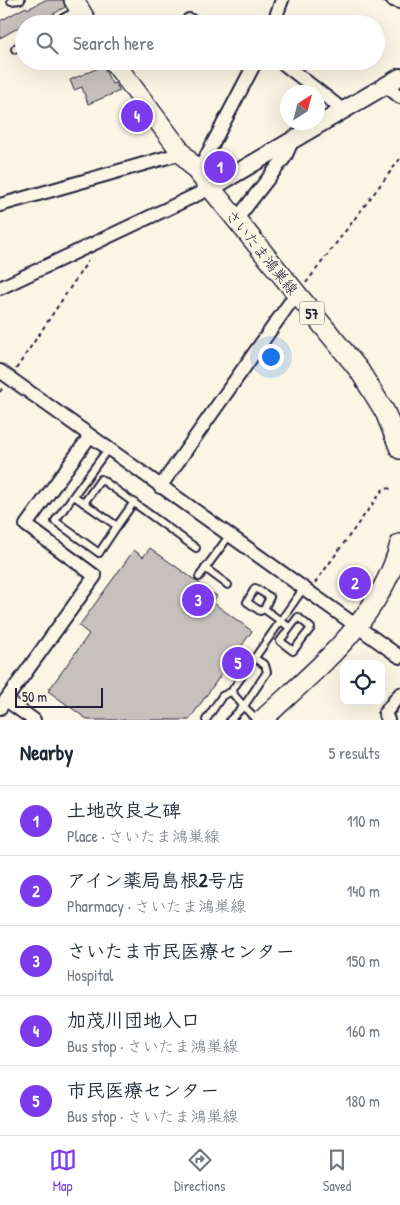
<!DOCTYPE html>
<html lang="en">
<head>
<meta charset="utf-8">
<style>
  :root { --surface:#fff; --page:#f6f6f7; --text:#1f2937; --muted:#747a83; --line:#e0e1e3; --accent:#7c3aed }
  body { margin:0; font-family:"Patrick Hand","Klee One",sans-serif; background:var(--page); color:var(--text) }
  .controls { position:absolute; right:15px; bottom:15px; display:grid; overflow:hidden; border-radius:10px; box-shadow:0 5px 20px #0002 }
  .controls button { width:45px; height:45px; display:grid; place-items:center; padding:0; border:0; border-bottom:1px solid var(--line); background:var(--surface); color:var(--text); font:25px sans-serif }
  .compass { position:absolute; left:280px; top:85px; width:45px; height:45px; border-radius:50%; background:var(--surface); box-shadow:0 5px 20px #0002; rotate:36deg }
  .scale { position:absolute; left:15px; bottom:12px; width:88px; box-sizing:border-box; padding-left:5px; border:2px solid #22223b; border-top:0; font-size:14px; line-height:18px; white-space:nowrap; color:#22223b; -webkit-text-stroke:4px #fcf5e5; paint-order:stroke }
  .you { position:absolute; left:270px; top:356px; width:18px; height:18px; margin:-12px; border:4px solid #fff; border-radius:50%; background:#1a73e8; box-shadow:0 0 0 8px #1a73e833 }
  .badge { display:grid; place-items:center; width:32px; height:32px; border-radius:50%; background:var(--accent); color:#fff; font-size:16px; font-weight:700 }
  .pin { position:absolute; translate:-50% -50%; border:2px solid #fff; box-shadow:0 1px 5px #0006 }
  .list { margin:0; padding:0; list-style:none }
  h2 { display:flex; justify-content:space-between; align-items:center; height:65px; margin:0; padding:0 20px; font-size:21px }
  h2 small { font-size:16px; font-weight:400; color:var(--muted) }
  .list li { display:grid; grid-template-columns:32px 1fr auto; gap:15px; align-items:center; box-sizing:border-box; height:70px; padding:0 20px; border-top:1px solid var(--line) }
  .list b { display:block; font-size:19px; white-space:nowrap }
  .list p { margin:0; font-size:16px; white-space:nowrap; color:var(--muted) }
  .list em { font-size:16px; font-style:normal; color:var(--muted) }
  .icon { flex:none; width:28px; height:28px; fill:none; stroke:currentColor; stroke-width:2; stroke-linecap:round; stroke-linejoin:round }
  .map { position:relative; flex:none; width:400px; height:720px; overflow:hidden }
  .search { position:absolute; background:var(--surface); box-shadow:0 5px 20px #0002; left:15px; right:15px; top:15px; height:55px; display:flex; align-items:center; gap:12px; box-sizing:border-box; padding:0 18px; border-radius:28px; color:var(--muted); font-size:19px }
  .sheet { height:415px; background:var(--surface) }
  nav { display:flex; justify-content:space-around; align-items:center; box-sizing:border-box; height:70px; border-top:1px solid var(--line); background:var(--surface); font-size:14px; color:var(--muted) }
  nav a { display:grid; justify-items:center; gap:2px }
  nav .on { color:var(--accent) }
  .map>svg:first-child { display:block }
</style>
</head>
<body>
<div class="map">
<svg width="400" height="720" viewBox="0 0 400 720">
  <rect width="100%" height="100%" fill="#fcf5e5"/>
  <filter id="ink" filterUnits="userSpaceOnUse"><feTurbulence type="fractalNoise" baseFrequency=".02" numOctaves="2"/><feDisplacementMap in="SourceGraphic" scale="10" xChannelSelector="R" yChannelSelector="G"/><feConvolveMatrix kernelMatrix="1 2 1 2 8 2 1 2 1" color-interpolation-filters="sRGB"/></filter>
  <g filter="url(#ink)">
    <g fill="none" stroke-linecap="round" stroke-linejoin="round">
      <g stroke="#78757e" stroke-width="4">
        <polyline points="380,0 391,3"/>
        <polyline points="389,717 395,712 400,703"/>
      </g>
    </g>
    <g fill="#c6c1bb" stroke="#22223b">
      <polygon points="45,0 63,0 65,7 42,21 39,16 0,38 0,21 26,7 28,9"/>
      <polygon points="103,66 112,84 115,83 120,91 88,104 82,87 74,90 70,80"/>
      <polygon points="150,548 217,596 212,602 252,631 189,720 88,720 48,691 89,634 79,626 134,550 143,557"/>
      <polygon points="352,570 369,582 363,597 343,583"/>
    </g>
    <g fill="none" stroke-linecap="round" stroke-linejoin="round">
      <defs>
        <g id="lane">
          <polyline points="11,1 21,0"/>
          <polyline points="52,24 78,10"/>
          <polyline points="15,49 24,41"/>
          <polyline points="74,496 117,526 99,553 55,521 108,449"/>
          <polyline points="84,503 101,479 196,548"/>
          <polyline points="117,526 134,502"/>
          <polyline points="205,568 228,585"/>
          <polyline points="199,577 229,536"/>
          <polyline points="264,609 270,597 255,588 247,602 260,611 264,609 289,627"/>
          <polygon points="298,617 311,628 293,651 280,641"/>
          <polyline points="206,720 222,696 233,691"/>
          <polyline points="230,720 244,706 267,672 265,665 254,658"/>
          <polyline points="256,720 234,695 233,689 303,589"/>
        </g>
        <g id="street">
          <polyline points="393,0 400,2"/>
          <polyline points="189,20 196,24"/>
          <polyline points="273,24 282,0"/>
          <polyline points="280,61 343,110"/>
          <polyline points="385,85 400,97"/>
          <polyline points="198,172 256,61"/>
          <polyline points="0,205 182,153"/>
          <polyline points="236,220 285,157 293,139"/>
          <polyline points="0,288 211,188"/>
          <polyline points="0,371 400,657"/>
          <polyline points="160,487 296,294"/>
          <polyline points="6,700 34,720"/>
          <polyline points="0,708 95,576 26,525 90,436"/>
          <polyline points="388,720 385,713 400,694"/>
        </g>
        <polyline id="secondary" points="211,188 400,77"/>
        <g id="primary">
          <polyline points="74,0 88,24"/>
          <polyline points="113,61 182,153 359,370 385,412 400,449"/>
          <path d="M262 720C316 669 381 619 400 544"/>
        </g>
      </defs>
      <use href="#lane" stroke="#22223b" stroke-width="10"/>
      <use href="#street" stroke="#22223b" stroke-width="16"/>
      <use href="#secondary" stroke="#22223b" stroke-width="20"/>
      <use href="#primary" stroke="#22223b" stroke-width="22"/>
      <g stroke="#22223b" stroke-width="2" stroke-dasharray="4 4" stroke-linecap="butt">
        <polyline points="306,283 400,159"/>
        <polyline points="16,369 88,261"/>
        <polyline points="0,392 3,387"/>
        <polyline points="315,583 384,488 392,489"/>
      </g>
      <use href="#lane" stroke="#fcf5e5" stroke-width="6"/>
      <use href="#street" stroke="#fcf5e5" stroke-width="12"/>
      <use href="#secondary" stroke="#fcf5e5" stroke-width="16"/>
      <use href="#primary" stroke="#fcf5e5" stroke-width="19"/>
    </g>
  </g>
  <g text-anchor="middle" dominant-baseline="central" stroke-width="4.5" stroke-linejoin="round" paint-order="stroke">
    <rect fill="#fcf5e5" stroke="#63616e" stroke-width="1" x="299.5" y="301.5" width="25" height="23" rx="4"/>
    <g font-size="14" font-weight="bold" fill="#22223b">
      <text x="312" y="313">57</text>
    </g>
    <g font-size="15" fill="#22223b" stroke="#fcf5e5">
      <text transform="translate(262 252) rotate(51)">さいたま鴻巣線</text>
    </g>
  </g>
</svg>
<div class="controls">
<button><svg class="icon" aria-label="locate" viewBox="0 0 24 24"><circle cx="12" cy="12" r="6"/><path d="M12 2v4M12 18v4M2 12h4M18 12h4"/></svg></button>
</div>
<svg class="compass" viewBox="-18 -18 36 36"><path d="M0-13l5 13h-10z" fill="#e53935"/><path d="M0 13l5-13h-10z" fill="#747a83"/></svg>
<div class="scale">50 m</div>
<div class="you"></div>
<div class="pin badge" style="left:220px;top:167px">1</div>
<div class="pin badge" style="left:355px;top:583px">2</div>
<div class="pin badge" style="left:198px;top:600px">3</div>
<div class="pin badge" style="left:137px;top:116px">4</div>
<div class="pin badge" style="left:238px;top:663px">5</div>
<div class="search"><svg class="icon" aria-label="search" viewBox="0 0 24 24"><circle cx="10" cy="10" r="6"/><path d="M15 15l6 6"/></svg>Search here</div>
</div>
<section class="sheet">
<h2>Nearby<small>5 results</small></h2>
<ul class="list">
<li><span class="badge">1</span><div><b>土地改良之碑</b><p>Place · さいたま鴻巣線</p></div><em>110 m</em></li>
<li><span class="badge">2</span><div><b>アイン薬局島根2号店</b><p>Pharmacy · さいたま鴻巣線</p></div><em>140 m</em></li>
<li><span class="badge">3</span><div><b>さいたま市民医療センター</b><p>Hospital</p></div><em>150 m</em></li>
<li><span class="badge">4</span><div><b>加茂川団地入口</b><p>Bus stop · さいたま鴻巣線</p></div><em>160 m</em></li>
<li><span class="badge">5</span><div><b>市民医療センター</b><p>Bus stop · さいたま鴻巣線</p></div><em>180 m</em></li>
</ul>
</section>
<nav>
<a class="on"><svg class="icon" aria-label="map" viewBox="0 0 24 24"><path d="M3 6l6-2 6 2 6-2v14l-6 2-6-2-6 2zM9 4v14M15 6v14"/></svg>Map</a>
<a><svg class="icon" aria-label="directions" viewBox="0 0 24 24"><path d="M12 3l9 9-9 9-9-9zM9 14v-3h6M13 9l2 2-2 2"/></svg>Directions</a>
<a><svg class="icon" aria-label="saved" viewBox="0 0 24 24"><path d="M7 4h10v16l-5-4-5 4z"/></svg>Saved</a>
</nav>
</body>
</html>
